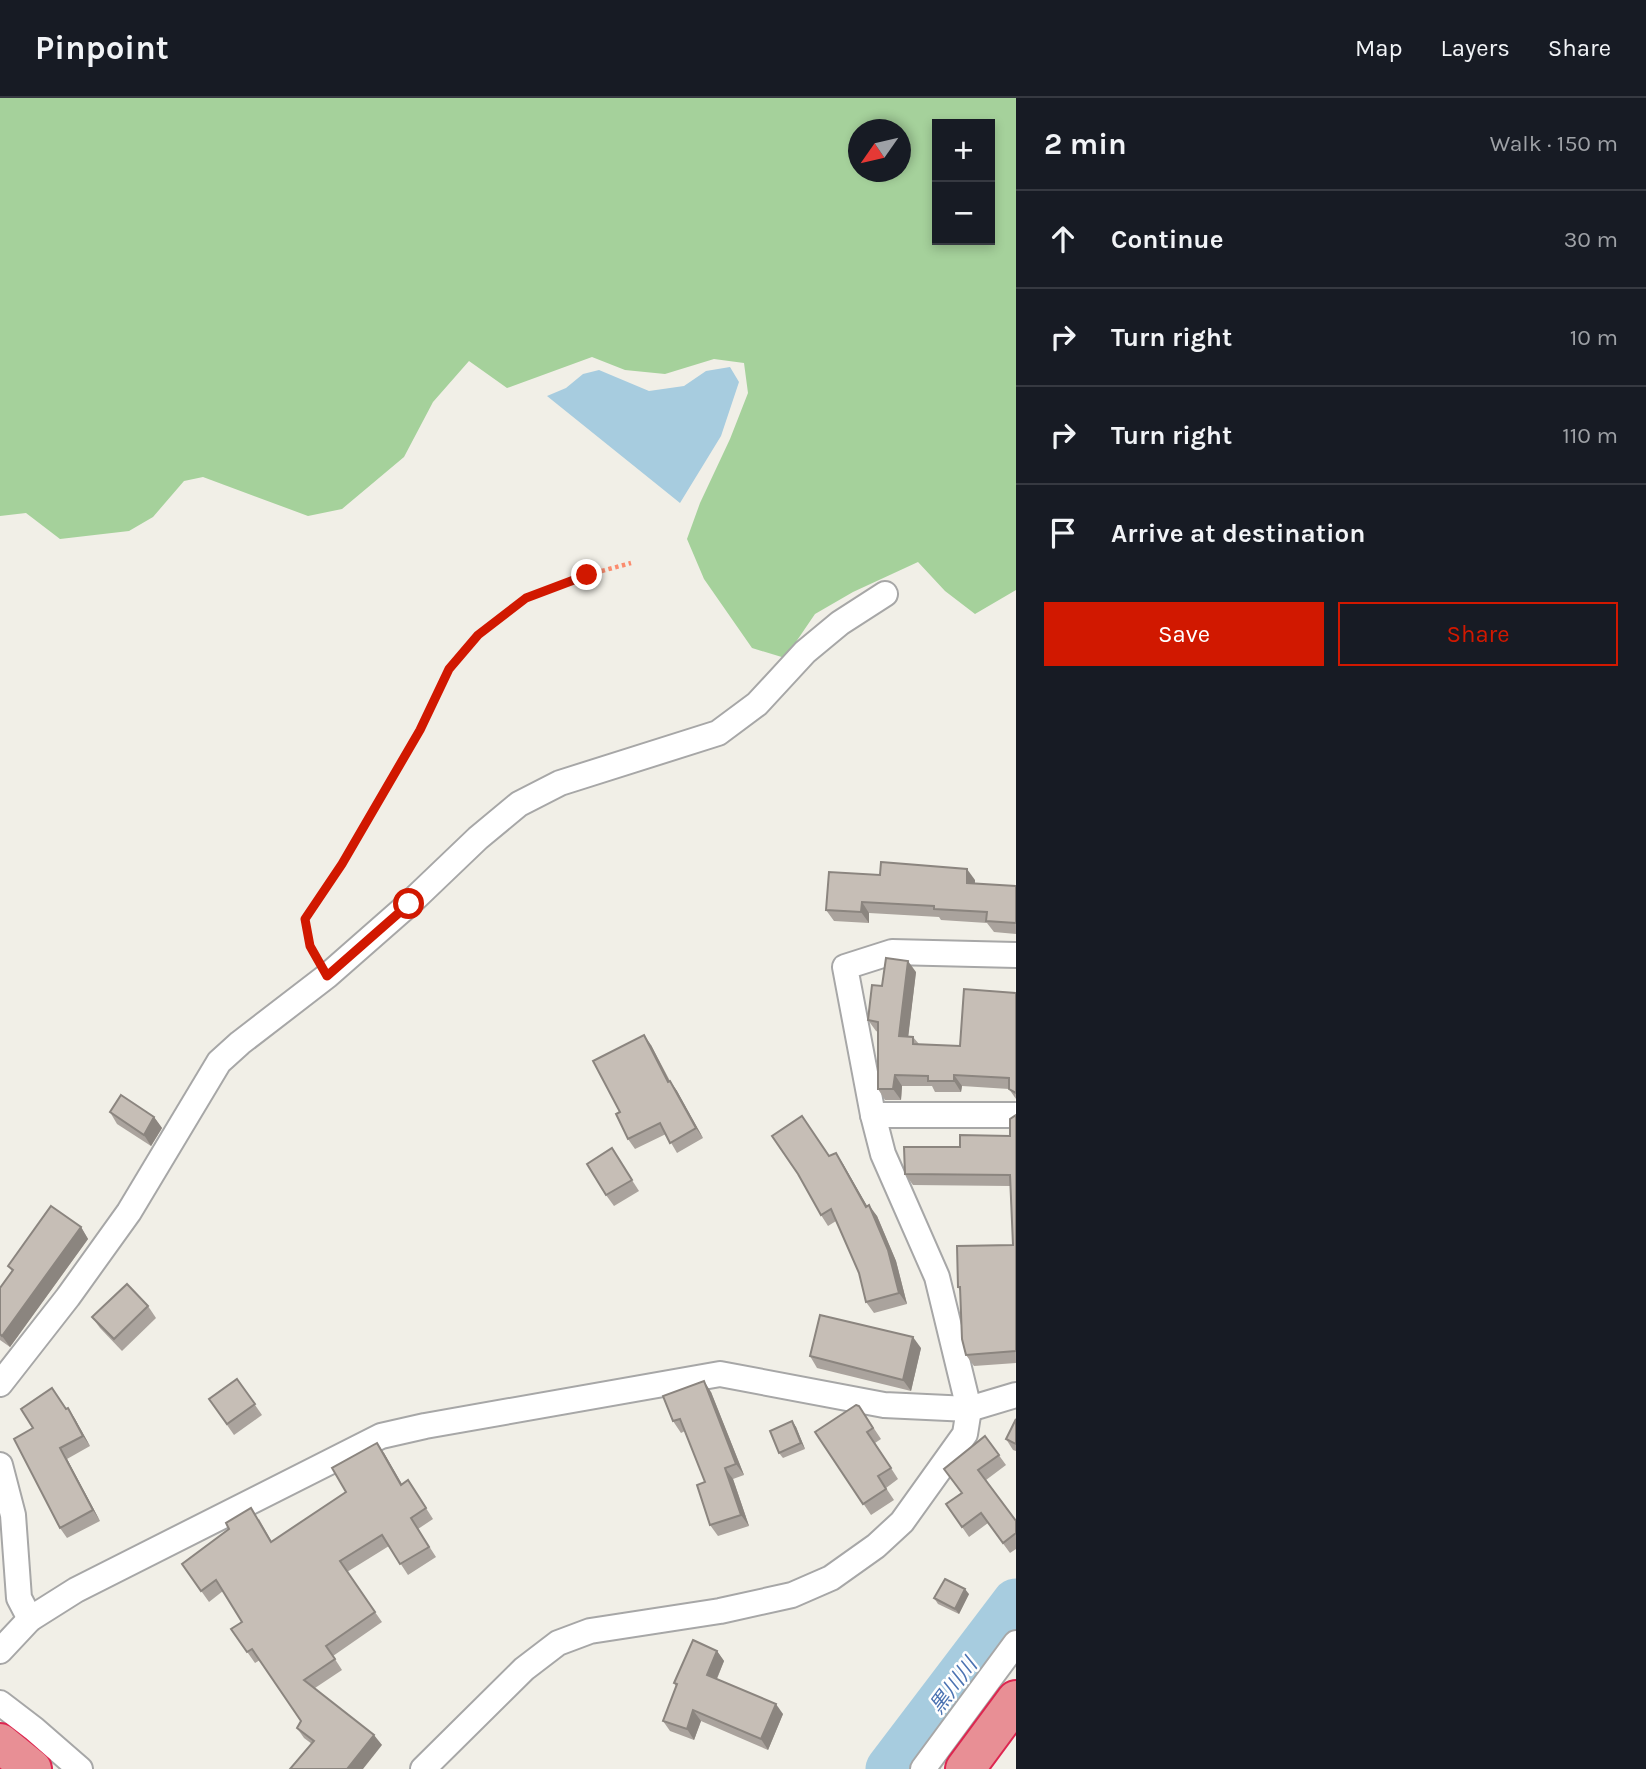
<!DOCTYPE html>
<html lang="en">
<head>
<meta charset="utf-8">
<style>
  :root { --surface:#171b24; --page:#242831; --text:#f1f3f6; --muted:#9ea1a6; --line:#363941; --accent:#d11800 }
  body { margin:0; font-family:Karla,"Noto Sans JP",sans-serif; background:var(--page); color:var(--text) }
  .controls { position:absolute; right:21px; top:21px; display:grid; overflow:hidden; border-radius:0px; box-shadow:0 4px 10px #0003 }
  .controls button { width:63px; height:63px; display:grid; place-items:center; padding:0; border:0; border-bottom:2px solid var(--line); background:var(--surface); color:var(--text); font:35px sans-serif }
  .compass { position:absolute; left:848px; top:21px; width:63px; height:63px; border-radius:50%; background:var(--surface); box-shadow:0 4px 10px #0003; rotate:236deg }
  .stop { position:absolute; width:21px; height:21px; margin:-16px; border:5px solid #d11800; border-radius:50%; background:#fff }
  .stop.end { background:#d11800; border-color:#fff; box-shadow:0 2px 7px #0008 }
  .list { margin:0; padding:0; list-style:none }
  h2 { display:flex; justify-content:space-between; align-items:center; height:91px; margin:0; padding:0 28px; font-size:30px }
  h2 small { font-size:23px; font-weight:400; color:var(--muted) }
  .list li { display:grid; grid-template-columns:46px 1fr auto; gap:21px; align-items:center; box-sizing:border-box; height:98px; padding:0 28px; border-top:2px solid var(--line) }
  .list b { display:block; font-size:26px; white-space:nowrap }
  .list em { font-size:23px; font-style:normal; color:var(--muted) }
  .actions { display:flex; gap:14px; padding:21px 28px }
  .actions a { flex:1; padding:16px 0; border:2px solid var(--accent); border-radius:0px; text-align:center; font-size:24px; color:var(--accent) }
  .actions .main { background:var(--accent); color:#fff }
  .icon { flex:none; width:38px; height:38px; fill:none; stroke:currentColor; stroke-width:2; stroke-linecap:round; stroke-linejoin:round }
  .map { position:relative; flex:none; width:1016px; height:1671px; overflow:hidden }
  header { display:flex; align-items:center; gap:42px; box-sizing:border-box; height:98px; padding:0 35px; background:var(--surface); border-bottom:2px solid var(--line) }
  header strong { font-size:33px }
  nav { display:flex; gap:38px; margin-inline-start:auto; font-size:24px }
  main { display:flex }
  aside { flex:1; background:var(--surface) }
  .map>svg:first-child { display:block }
</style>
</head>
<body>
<header>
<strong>Pinpoint</strong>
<nav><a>Map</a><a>Layers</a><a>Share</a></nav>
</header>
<main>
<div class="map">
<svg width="1016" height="1671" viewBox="0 0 1016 1671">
  <rect width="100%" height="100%" fill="#f1efe7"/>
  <path fill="#a5d19b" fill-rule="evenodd" d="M0 0H1016V492L975 516 945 493 918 464 853 494 815 516 785 560 752 550 704 481 687 441 700 405 730 341 748 295 744 265 714 261 665 276 625 272 592 259 507 290 469 263 433 304 404 359 342 411 308 418 203 379 184 383 153 419 129 433 60 441 26 415 0 418ZM937 26H990V142H937ZM858 32H900V74H858Z"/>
  <polygon fill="#a7ccdf" points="730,269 739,284 721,338 680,405 547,298 566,290 583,276 599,272 649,293 684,288 706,273"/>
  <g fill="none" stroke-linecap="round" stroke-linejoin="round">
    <polyline stroke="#a7ccdf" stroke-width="49" points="890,1671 1016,1505"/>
    <defs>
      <g id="street">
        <polyline points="873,1017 1016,1017"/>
        <polyline points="0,1286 68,1199 129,1114 219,964 240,945 327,878 409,806 478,740 519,706 560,685 718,635 757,606 805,554 840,525 885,496"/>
        <polyline points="0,1367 13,1417 19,1500 30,1521"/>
        <polyline points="0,1553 30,1521 76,1492 381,1338 425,1328 720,1276 884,1307 969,1311 1016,1297"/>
        <polyline points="0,1605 34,1631 80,1671"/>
        <polyline points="423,1671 524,1571 558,1545 590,1533 720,1513 792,1497 831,1480 876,1448 902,1424 965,1336 969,1311 937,1179 883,1056 873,1017 845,869 892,854 1016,857"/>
        <polyline points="923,1671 1016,1545"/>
      </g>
      <g id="highway">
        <polyline points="0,1645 32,1671"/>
        <polyline points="965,1671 1016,1602"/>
      </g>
    </defs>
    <use href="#street" stroke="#a7a7a7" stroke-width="28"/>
    <use href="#highway" stroke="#dd2650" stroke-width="42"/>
    <polyline stroke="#fb8c6e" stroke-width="4.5" stroke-dasharray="3.5 3.5" stroke-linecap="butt" points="314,856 310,848 305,821 342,767 420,633 449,571 478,537 526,500 587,477 631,465"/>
    <use href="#street" stroke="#fff" stroke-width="24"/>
    <use href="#highway" stroke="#e88f95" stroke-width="38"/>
  </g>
  <g fill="#aaa39d">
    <polygon points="880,777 975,782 975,786 1016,788 1016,836 994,834 987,825 941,822 939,819 869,815 869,825 834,823 826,812"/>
    <polygon points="916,874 908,938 913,939 919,946 960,948 1016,895 1016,1001 1009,991 962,988 961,994 935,994 932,988 902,988 901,1002 885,1002 878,991 878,934 876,933 868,922 882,888"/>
    <polygon points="651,947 670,983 677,993 703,1040 677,1055 666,1036 635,1051 628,1041 620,1014"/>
    <polygon points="110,1014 154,1019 162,1030 151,1048 117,1026"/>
    <polygon points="1016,1017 1016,1265 974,1268 966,1257 960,1193 958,1189 1013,1147 1010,1088 913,1087 905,1076 960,1049 1010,1038"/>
    <polygon points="619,1062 639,1093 614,1108 606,1097"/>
    <polygon points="843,1066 867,1108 877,1118 896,1163 907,1206 874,1215 866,1204 859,1175 836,1123 828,1128 821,1117"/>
    <polygon points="81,1129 88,1141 10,1249 0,1242 0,1190 12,1173 8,1168"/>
    <polygon points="148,1208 156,1220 122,1253 100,1230 92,1219"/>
    <polygon points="921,1250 911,1293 817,1270 810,1258"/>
    <polygon points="237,1281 262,1317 234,1337 209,1301"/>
    <polygon points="711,1294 744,1377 733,1381 749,1428 718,1438 710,1427 705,1384 685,1333 681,1335 673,1323"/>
    <polygon points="859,1308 881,1341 875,1345 898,1381 886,1390 894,1402 871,1417 815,1334"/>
    <polygon points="68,1310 75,1321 90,1348 67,1361 100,1423 67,1440 60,1430 33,1330"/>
    <polygon points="1016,1321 1016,1353 1013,1352 1006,1341"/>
    <polygon points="792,1323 796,1329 805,1351 783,1360 779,1355"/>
    <polygon points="985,1338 1006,1367 986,1382 1016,1423 1016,1451 1010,1455 988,1425 969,1439 946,1406 961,1395"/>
    <polygon points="384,1355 402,1386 408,1382 433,1421 418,1431 436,1459 408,1477 389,1448 347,1474 382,1524 333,1558 342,1572 315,1590 382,1647 312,1646 304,1640 297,1630 301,1623 260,1562 255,1565 231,1531 242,1524 223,1493 209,1504 182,1466 259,1421 272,1444 346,1394"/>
    <polygon points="969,1496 959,1516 938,1506 934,1500"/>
    <polygon points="717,1553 724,1563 717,1581 783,1616 768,1652 701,1623 694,1642 670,1633 663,1623 676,1588 674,1585"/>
  </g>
  <g fill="#8b857f">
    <polygon points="967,771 975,782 974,796 967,785"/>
    <polygon points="862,804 869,815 869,825 861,814"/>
    <polygon points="908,863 916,874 907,949 899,938"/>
    <polygon points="644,937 651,947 675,994 668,984"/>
    <polygon points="895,977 902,988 901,1002 893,991"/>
    <polygon points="954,977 962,988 961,994 954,983"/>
    <polygon points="670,983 677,993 703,1040 696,1030"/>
    <polygon points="154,1019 162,1030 151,1048 144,1037"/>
    <polygon points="836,1055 843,1066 874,1120 866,1109"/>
    <polygon points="869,1107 877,1118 896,1163 907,1206 899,1195"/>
    <polygon points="81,1129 88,1141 10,1249 2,1238"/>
    <polygon points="913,1239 921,1250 911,1293 903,1282"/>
    <polygon points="704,1283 711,1294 744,1377 736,1366"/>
    <polygon points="68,1310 75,1321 90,1348 83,1338"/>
    <polygon points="792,1323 796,1329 805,1351 801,1345"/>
    <polygon points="377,1345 384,1355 408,1397 401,1387"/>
    <polygon points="60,1350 67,1361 100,1423 93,1412"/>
    <polygon points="725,1370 733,1381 749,1428 741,1417"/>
    <polygon points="965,1491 969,1496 959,1516 955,1511"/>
    <polygon points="717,1553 724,1563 714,1587 707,1577"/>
    <polygon points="776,1606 783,1616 768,1652 761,1641"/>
    <polygon points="693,1612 701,1623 694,1642 687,1631"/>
    <polygon points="374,1637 382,1647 363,1671 347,1671"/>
  </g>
  <g fill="#c6beb6" stroke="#8b857f" stroke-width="2">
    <polygon points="881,764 967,771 967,785 1016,788 1016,825 986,823 987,814 934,811 934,808 862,804 861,814 826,812 829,774 880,777"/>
    <polygon points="886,860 908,863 899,938 913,939 913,946 960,948 964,891 1016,895 1016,995 1009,991 1009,980 954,977 954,983 928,983 928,978 895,977 893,991 878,991 878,924 868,922 872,887 882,888"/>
    <polygon points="644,937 668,984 670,983 696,1030 670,1045 660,1025 628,1041 616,1016 620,1014 593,963"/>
    <polygon points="121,997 154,1019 144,1037 110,1014"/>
    <polygon points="1016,1017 1016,1253 966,1257 962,1241 960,1189 958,1189 957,1148 1013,1147 1010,1077 905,1076 904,1049 960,1049 960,1037 1010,1038 1010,1021"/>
    <polygon points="802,1018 829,1058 836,1055 866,1109 869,1107 888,1152 899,1195 866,1204 859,1175 831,1111 821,1117 798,1076 772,1038"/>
    <polygon points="612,1050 632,1082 606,1097 587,1066"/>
    <polygon points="51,1108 81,1129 2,1238 0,1236 0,1190 13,1172 8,1168"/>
    <polygon points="127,1186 148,1208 114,1241 92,1219"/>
    <polygon points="820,1217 913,1239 903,1282 810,1258"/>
    <polygon points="237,1281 255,1306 227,1326 209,1301"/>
    <polygon points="704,1283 736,1366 725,1370 741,1417 710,1427 697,1387 705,1384 680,1321 673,1323 663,1298"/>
    <polygon points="52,1290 66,1311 68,1310 83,1338 60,1350 93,1412 60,1430 14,1341 33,1330 21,1311"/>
    <polygon points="856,1307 859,1308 873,1330 867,1334 891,1370 878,1378 886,1391 863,1406 815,1334"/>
    <polygon points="1016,1321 1016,1346 1006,1341"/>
    <polygon points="792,1323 801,1345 779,1355 770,1333"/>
    <polygon points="985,1338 999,1357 978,1372 1016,1423 1016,1435 1003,1445 981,1415 962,1429 946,1406 962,1395 944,1371"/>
    <polygon points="377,1345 401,1387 408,1382 426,1410 411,1420 429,1449 400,1466 382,1437 340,1463 375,1514 326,1548 335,1561 304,1582 374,1637 347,1671 290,1671 314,1643 297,1630 301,1623 252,1551 247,1554 231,1531 242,1524 216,1482 201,1493 182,1466 229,1431 226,1425 251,1410 271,1444 346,1394 332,1370"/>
    <polygon points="945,1481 965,1491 955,1511 934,1500"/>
    <polygon points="693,1542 717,1553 707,1577 776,1606 761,1641 693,1612 687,1631 663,1623 677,1586 674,1585"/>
  </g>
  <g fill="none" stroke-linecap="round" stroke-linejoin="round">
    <polyline stroke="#d11800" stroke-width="9" points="409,806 327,878 310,848 305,821 342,766 420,632 449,571 478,537 526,500 587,477"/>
  </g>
  <g text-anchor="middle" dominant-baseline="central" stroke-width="5" stroke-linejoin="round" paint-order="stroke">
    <g font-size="21" font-style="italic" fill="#4b73b2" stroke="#fff">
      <text transform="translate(953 1588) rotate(-53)">黒川川</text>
    </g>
  </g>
</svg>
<div class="controls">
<button>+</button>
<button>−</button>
</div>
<svg class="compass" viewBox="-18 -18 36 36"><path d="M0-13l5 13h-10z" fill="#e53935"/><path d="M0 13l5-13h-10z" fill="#9ea1a6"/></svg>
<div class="stop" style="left:409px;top:806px"></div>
<div class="stop end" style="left:587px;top:477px"></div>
</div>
<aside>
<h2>2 min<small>Walk · 150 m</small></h2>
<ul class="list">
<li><svg class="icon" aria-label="ahead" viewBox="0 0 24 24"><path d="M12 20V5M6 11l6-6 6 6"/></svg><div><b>Continue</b></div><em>30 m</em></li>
<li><svg class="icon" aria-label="right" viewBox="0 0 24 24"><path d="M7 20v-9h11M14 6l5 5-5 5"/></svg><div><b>Turn right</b></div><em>10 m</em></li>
<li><svg class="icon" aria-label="right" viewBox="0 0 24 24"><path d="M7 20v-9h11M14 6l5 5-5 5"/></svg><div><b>Turn right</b></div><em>110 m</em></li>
<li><svg class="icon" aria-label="arrive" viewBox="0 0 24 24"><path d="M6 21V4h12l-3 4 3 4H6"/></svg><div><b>Arrive at destination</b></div></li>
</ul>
<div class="actions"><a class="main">Save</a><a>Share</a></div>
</aside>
</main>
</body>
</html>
